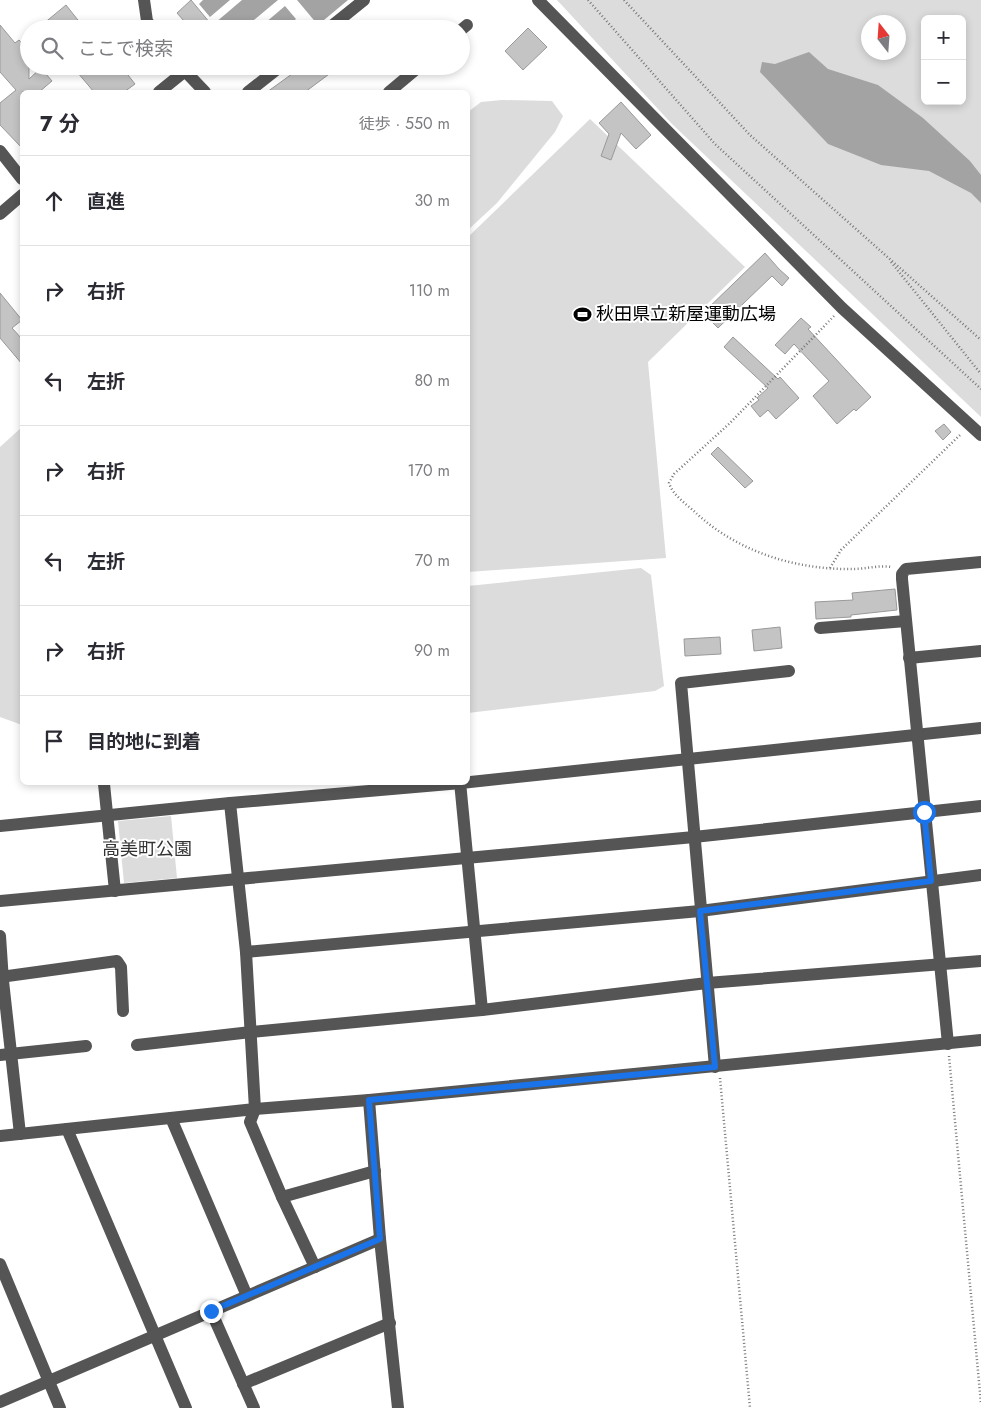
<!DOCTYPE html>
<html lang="ja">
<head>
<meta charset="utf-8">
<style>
  :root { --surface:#fff; --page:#f7f7f7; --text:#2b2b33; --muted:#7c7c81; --line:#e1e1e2 }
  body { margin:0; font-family:Jost,"Noto Sans JP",sans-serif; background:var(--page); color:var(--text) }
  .controls { position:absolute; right:15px; top:15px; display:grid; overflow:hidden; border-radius:8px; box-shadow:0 2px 8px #0003 }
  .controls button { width:45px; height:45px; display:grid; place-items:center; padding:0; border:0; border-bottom:1px solid var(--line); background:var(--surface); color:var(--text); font:25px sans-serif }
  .compass { position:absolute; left:861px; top:15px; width:45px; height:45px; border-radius:50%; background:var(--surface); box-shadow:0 2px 8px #0003; rotate:343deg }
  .stop { position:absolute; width:15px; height:15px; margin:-11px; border:4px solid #1a73e8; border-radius:50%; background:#fff }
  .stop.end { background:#1a73e8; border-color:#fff; box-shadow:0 1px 5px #0008 }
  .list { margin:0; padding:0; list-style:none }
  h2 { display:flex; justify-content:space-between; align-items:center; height:65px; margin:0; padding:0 20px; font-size:21px }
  h2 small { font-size:16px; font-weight:400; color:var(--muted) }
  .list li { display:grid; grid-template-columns:32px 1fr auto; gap:15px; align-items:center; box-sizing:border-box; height:90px; padding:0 20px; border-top:1px solid var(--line) }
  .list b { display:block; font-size:19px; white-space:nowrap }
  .list em { font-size:16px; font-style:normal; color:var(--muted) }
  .icon { flex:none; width:28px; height:28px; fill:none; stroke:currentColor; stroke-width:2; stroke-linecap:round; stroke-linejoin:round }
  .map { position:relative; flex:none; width:981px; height:1408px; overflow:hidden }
  .search { position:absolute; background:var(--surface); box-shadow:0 2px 8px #0003; left:20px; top:20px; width:450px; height:55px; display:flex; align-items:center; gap:12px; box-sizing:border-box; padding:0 18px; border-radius:28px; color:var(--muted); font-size:19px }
  .panel { position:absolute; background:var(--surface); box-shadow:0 2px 8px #0003; left:20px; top:90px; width:450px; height:695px; border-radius:8px }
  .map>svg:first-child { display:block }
</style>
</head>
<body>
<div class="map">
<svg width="981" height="1408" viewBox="0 0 981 1408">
  <rect width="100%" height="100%" fill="#fff"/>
  <g fill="#dcdcdc" fill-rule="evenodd">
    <path d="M557 0H981V417L671 123ZM925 19H962V101H925ZM868 22H898V52H868Z"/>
    <polygon points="502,100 552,101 563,116 555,132 497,203 468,230 468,112 481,102"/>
    <polygon points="590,119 745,267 648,362 666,558 468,572 468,237"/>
    <polygon points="22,427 22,725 0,717 0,447"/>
    <polygon points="641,568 651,575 664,686 655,691 468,713 468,586"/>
    <polygon points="171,816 177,878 124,883 118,821"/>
  </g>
  <g fill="#a3a3a3">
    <polygon points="203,0 230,0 210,17 199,4"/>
    <polygon points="242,0 278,0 243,29 220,29 215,23"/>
    <polygon points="297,0 348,0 318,25"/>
    <polygon points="285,6 296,19 285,29 258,29"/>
    <polygon points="809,52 828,69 878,85 923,118 970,161 981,175 981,203 971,193 929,171 881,165 828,144 760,72 762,62 775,64"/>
  </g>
  <g fill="#c4c4c4" stroke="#999">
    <polygon points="191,0 215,29 191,29 177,13"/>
    <polygon points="66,5 85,29 37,29"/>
    <polygon points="0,25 15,43 19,40 29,51 29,79 41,68 52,81 39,92 22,92 22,148 0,125 0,103 16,90 0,72"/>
    <polygon points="528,28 547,47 523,70 505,51"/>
    <polygon points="72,66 121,66 135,84 124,92 94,92"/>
    <polygon points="303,66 340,66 305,92 267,92"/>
    <polygon points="621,102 651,135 636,149 621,133 611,160 601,156 609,134 599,123"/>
    <polygon points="765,253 779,269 789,278 782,286 772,276 718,328 703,313"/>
    <polygon points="0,293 22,320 12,328 22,339 22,364 0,338"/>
    <polygon points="801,318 811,327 808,329 871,397 856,411 854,409 837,424 813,396 829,381 794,344 785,354 775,345"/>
    <polygon points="733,337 778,379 780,377 799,398 776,419 768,410 760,417 751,406 759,400 757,398 768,388 724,347"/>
    <polygon points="944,424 951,432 943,440 935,431"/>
    <polygon points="718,447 753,481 745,488 711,454"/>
    <polygon points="895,589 897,610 851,615 851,617 816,619 815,602 853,600 852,593"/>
    <polygon points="780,627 782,648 754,651 752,630"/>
    <polygon points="720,637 721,654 685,656 684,639"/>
  </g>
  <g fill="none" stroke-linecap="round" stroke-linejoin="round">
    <g stroke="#777" stroke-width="2.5" stroke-dasharray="1 2.5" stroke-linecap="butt">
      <polyline points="588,0 715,144 981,389"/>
      <polyline points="624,0 750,135 981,340"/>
      <polyline points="891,262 981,374"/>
      <path d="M834 316 730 423 674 474 669 483C673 496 688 505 697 514 739 552 796 570 853 569 865 569 879 565 891 567"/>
      <polyline points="830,568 841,550 961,434"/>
      <polyline points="949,1056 981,1404"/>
      <polyline points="720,1078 750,1408"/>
    </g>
    <g stroke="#555" stroke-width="12">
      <polyline points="144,0 147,21 153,29"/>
      <polyline points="538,0 842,308 981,435"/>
      <polyline points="328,29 364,0"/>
      <polyline points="461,30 467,25"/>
      <polyline points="159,92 185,71 205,92"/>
      <polyline points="248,92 281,66"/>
      <polyline points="389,92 420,66"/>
      <polyline points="0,151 22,179"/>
      <polyline points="0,214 22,195"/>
      <polyline points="820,628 906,621"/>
      <polyline points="909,658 981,651"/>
      <polyline points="460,782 482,1010"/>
      <polyline points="104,784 115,891"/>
      <polyline points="230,803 246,952 255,1109 250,1122 282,1197 315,1267"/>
      <polyline points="0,826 230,803 461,783 981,728"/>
      <polyline points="0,901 694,837 981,806"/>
      <polyline points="0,936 3,981 20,1134"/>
      <polyline points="246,952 700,911 981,875"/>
      <polyline points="0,977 117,961 121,967 123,1011"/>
      <polyline points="948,1044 902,579 902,574 906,569 981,562"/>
      <polyline points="137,1045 251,1032 482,1010 707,983 981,961"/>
      <polyline points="0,1055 86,1046"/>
      <polyline points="715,1067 681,683 789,671"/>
      <polyline points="369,1100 380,1239 398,1408"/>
      <polyline points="171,1118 247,1296"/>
      <polyline points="67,1129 186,1408"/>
      <polyline points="0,1136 255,1109 369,1100 981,1040"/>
      <polyline points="282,1197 375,1171"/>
      <polyline points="0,1264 60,1408"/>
      <polyline points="211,1311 254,1408"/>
      <polyline points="243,1384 390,1323"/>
      <polyline points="0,1402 380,1239"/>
    </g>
  </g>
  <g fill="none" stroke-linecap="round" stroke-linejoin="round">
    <polyline stroke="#1a73e8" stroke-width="6" points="211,1311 380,1239 369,1100 715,1067 700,911 931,881 924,812"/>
  </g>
  <defs>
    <symbol id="stadium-bare" viewBox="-9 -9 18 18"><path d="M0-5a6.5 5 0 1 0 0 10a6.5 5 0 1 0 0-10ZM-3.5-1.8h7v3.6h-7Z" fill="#000" stroke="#fff" stroke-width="2.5" paint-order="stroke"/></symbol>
  </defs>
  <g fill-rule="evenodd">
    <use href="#stadium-bare" x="570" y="302" width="25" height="25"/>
  </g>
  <g text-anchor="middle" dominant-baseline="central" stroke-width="4" stroke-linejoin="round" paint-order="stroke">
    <g font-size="18" fill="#000" stroke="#fff" text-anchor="start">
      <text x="596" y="314">秋田県立新屋運動広場</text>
    </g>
    <g font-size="18" fill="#333" stroke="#fff">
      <text x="147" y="849">高美町公園</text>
    </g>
  </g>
</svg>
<div class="controls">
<button>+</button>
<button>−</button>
</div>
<svg class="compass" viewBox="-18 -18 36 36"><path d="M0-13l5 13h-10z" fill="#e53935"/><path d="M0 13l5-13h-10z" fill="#7c7c81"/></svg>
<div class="stop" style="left:924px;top:812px"></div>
<div class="stop end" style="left:211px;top:1311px"></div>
<div class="search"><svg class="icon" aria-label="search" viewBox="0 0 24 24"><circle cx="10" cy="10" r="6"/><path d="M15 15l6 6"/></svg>ここで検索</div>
<section class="panel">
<h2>7 分<small>徒歩 · 550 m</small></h2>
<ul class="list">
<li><svg class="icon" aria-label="ahead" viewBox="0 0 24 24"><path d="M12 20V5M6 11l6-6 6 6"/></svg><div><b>直進</b></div><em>30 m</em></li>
<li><svg class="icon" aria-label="right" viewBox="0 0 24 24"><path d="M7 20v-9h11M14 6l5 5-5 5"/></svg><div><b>右折</b></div><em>110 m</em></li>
<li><svg class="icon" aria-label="left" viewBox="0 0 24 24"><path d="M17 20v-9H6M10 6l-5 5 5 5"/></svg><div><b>左折</b></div><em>80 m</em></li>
<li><svg class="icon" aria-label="right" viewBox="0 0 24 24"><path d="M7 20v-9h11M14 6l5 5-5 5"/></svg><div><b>右折</b></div><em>170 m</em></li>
<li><svg class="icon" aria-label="left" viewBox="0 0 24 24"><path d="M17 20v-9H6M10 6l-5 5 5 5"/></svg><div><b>左折</b></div><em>70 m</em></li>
<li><svg class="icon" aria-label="right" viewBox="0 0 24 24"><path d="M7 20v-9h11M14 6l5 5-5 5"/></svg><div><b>右折</b></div><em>90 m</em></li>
<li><svg class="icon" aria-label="arrive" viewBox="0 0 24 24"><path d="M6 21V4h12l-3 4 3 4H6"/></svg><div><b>目的地に到着</b></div></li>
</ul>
</section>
</div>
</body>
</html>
